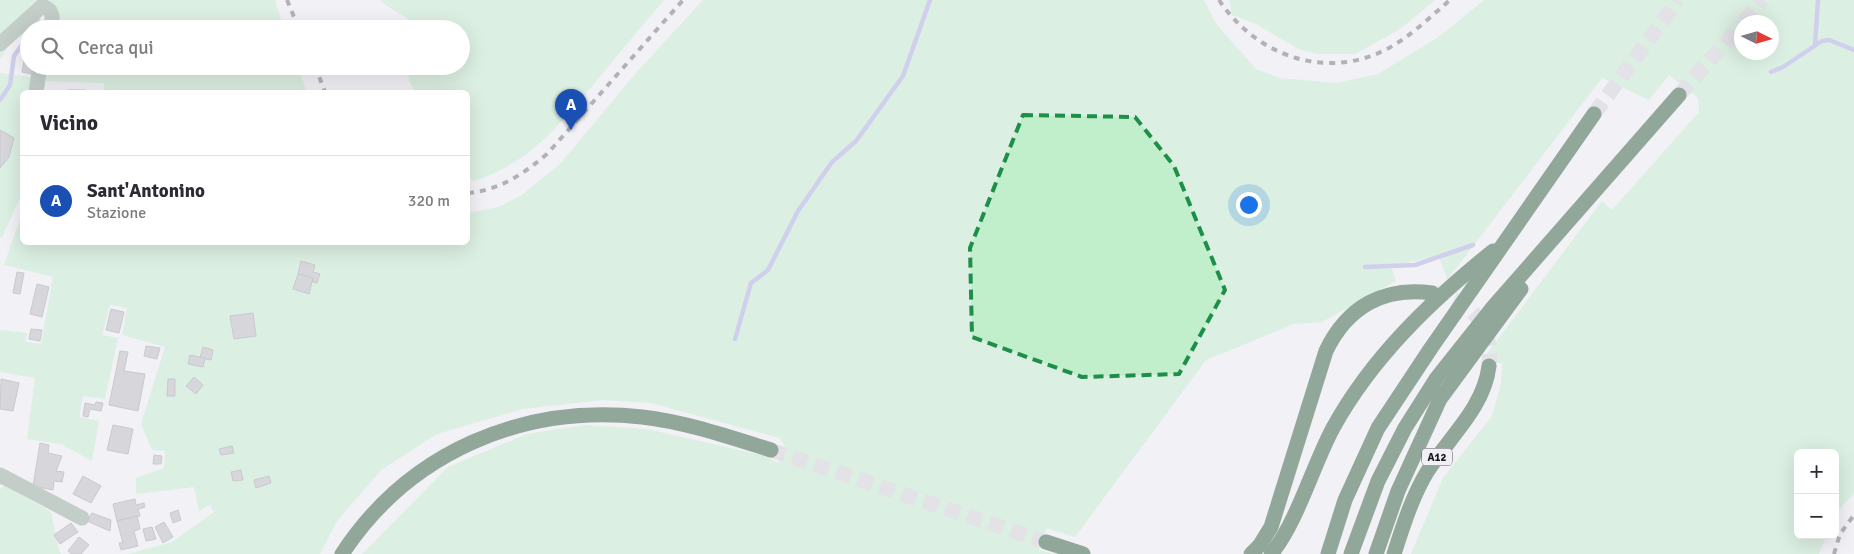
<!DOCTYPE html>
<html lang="it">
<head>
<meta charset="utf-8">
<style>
  :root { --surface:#fff; --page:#f7f7f7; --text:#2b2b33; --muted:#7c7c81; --line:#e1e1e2; --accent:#db2777 }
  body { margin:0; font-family:Signika,sans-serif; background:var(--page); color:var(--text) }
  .controls { position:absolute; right:15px; bottom:15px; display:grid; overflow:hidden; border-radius:8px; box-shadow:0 5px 20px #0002 }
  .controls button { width:45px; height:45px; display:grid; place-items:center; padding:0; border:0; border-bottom:1px solid var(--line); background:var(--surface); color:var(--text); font:25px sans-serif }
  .compass { position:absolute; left:1734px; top:15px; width:45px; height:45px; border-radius:50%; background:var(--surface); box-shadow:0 5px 20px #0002; rotate:95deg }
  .you { position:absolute; left:1248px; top:204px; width:18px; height:18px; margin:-12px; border:4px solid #fff; border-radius:50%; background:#1a73e8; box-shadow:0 0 0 8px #1a73e833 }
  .badge { display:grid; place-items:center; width:32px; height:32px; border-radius:50%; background:var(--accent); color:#fff; font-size:16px; font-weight:700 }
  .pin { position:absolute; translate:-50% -41px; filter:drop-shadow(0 1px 2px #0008) }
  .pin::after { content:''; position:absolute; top:26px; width:18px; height:15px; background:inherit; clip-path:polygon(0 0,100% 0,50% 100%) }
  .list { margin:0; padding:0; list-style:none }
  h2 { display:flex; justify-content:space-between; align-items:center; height:65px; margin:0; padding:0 20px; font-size:21px }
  h2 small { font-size:16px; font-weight:400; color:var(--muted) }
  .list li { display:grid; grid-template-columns:32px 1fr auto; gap:15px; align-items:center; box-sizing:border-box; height:90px; padding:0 20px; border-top:1px solid var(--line) }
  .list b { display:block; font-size:19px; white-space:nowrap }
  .list p { margin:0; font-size:16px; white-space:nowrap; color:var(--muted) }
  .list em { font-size:16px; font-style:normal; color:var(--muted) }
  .icon { flex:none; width:28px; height:28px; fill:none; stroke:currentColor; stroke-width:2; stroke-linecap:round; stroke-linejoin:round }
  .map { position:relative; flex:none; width:1854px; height:554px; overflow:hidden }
  .search { position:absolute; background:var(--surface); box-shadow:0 5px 20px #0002; left:20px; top:20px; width:450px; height:55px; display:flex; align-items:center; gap:12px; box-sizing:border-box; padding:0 18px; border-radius:28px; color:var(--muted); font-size:19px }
  .panel { position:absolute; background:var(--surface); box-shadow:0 5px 20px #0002; left:20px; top:90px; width:450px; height:155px; border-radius:8px }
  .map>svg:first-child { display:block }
</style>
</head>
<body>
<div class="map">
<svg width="1854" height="554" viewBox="0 0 1854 554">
  <rect width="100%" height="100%" fill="#f1f1f5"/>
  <g fill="#c1eecb" fill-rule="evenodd">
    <polygon points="0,0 275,0 284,29 53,29 45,0 31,4 0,60"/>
    <path d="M380 0H664C642 26 620 52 598 79 561 123 531 163 474 181L468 177V92H415L409 80 408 66H461V29H415C413 17 390 11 380 0Z"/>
    <path d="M703 0H1204L1216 24 1256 69 1279 78 1336 83 1378 74 1440 36 1484 0H1854V493L1839 510 1835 518V453H1798V535H1827L1819 554H1411L1443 478 1492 416 1501 383 1502 363H1480L1602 201 1612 210 1699 112 1698 98 1669 75 1649 100 1602 78 1447 280 1439 256 1391 266 1396 281 1322 322 1294 324 1206 360 1075 537 1046 528 1039 550 1053 554H362L448 467 527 434 585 425 647 429 765 456 778 463 785 457 787 449 780 438 651 403 603 400 523 409 437 434 381 470 337 521 320 554H128L172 542 214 512 210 505 199 511 194 487 136 494V478L164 468 165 451 152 450 141 424 165 347 122 335 127 308 110 305 102 335 118 338 105 399 83 396 79 417 99 421 92 461 61 444 27 439 35 378 0 372V330L27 333 25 342 41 344 53 277 4 265 22 214V242H468V213L499 207 522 195 560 164 636 73ZM1742 22H1772V52H1742Z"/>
    <polygon points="1229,0 1435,0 1400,29 1355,54 1317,54 1299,49 1256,24 1232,15"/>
    <polygon points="44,66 297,66 307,92 104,92 104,83 41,81"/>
    <polygon points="0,73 35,78 33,92 22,92 22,193 2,237 0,237"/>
    <polygon points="4,485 51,512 59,551 61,554 0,554 0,490"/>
  </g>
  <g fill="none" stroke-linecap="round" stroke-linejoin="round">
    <g stroke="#aaa9e1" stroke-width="4.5">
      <polyline points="34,29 39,15"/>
      <polyline points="1815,45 1818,0"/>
      <polyline points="1771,72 1783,67 1822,41 1829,40 1854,50"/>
      <polyline points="0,100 10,85 14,56 29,35"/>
      <polyline points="1365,267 1415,265 1473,245"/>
      <polyline points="735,339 751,283 768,270 798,211 832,162 856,141 903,76 930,0"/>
    </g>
  </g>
  <g fill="#b7b7bb" stroke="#99999d">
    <polygon points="27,45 29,66 38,66 36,75 22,72"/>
    <rect x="68" y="90" width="17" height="2"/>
    <polygon points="0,130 14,138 9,157 0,168"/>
    <polygon points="301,261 315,265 313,272 320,274 317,283 313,282 313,278 298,274"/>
    <polygon points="17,272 24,273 20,294 13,293"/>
    <polygon points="298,274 313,278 309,294 293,289"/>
    <polygon points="37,284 49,287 42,317 30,314"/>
    <polygon points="111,309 124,312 119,333 106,330"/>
    <polygon points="253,313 256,336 234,339 230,316"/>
    <polygon points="31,329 42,330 40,341 29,339"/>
    <polygon points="146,346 160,348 157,359 144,356"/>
    <polygon points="203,347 213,350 211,360 200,358"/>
    <polygon points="120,351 128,352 124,371 145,374 138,411 109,405"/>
    <polygon points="190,355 205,358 203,367 188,364"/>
    <polygon points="194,377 203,385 196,394 186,386"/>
    <polygon points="1,379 19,383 13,411 0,409"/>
    <polygon points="168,379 175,379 175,396 167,396"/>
    <polygon points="96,402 103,403 101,411 90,409 88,417 83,416 85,403 95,405"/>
    <polygon points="113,425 133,429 128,454 107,450"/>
    <polygon points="40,443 49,445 48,453 62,456 56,471 64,472 62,482 54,481 53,490 33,486"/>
    <polygon points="232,446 234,453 221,455 219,449"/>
    <polygon points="154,455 162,456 161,464 153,464"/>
    <polygon points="241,470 243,480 233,481 231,472"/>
    <polygon points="83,476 101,486 91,503 73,494"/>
    <polygon points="269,476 271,483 256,488 254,480"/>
    <polygon points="135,499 136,505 144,503 145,507 138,509 140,516 117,521 113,504"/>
    <polygon points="178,510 181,520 173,523 170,513"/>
    <polygon points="92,513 111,520 110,531 87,521"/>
    <polygon points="137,516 140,529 134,531 138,546 121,550 119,543 123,543 117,521"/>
    <polygon points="164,522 173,537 163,543 155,527"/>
    <polygon points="71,523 78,532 60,544 54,535"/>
    <polygon points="152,527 156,539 146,541 143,529"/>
    <polygon points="79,537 89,545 81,554 72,554 68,551"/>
  </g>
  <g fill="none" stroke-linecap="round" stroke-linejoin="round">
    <g stroke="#d0d0d4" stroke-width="15" stroke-dasharray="15 8" stroke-linecap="butt">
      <polyline points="1743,22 1763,0"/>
      <polyline points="1679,95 1742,24"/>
      <polyline points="1594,114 1678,0"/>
      <path d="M1432 293C1471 299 1494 327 1489 366"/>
      <polyline points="771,450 1046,542"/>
    </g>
    <g stroke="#8ea593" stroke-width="15">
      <path d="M0 44 42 6C54 10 54 19 49 29"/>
      <polyline points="36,92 40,66"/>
      <polyline points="0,477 0,475 82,518"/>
    </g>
    <g stroke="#1b4e2b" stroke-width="15">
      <polyline points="1046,542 1083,554"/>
      <path d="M342 554C409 452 522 404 642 417 686 422 729 437 771 450"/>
      <path d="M1251 554 1260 545 1271 527 1326 351C1347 307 1384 286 1432 293"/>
      <path d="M1271 554C1297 523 1313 465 1333 428 1372 357 1431 301 1493 251"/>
      <polyline points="1328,554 1345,500 1378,428 1431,348 1594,114"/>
      <polyline points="1351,554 1378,481 1405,428 1436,379 1494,306 1679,95"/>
      <polyline points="1376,554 1398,491 1440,399 1521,289"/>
      <path d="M1394 554C1403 526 1412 497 1427 472 1449 437 1484 408 1489 366"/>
    </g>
    <g stroke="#676769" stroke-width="4" stroke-dasharray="6 6" stroke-linecap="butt">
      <polyline points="287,0 299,29"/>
      <path d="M1219 0C1255 54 1322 80 1383 51 1408 39 1429 18 1450 0"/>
      <polyline points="315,66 325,92"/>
      <path d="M468 193C500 190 524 174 548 153L683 0"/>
      <polyline points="1834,554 1840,534 1854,515"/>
    </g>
  </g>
  <path d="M0 0H1854V554H0ZM1023 115 1135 117 1174 166 1225 290 1179 374 1082 377 972 337 970 248Z" fill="#f1f1f5" fill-opacity=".55" fill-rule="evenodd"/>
  <path fill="none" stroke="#1d8f49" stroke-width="4" stroke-dasharray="10 6" stroke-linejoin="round" d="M1023 115 1135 117 1174 166 1225 290 1179 374 1082 377 972 337 970 248Z"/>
  <g text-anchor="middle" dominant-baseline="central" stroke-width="5" stroke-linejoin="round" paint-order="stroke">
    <rect fill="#f1f1f5" stroke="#58595b" stroke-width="1" x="1422" y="448.5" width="30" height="17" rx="4"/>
    <g font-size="11" font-weight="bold" fill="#171819">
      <text x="1437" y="457">A12</text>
    </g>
  </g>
</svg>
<div class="controls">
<button>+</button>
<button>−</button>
</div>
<svg class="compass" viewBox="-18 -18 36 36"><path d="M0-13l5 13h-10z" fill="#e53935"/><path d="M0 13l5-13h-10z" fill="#7c7c81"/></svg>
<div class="you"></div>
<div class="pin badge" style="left:571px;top:130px;background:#1a4fb4">A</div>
<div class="search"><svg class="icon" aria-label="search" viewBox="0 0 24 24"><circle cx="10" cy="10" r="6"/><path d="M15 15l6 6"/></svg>Cerca qui</div>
<section class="panel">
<h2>Vicino<small></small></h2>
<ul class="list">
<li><span class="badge" style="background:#1a4fb4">A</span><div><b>Sant'Antonino</b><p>Stazione</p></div><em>320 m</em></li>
</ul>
</section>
</div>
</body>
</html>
